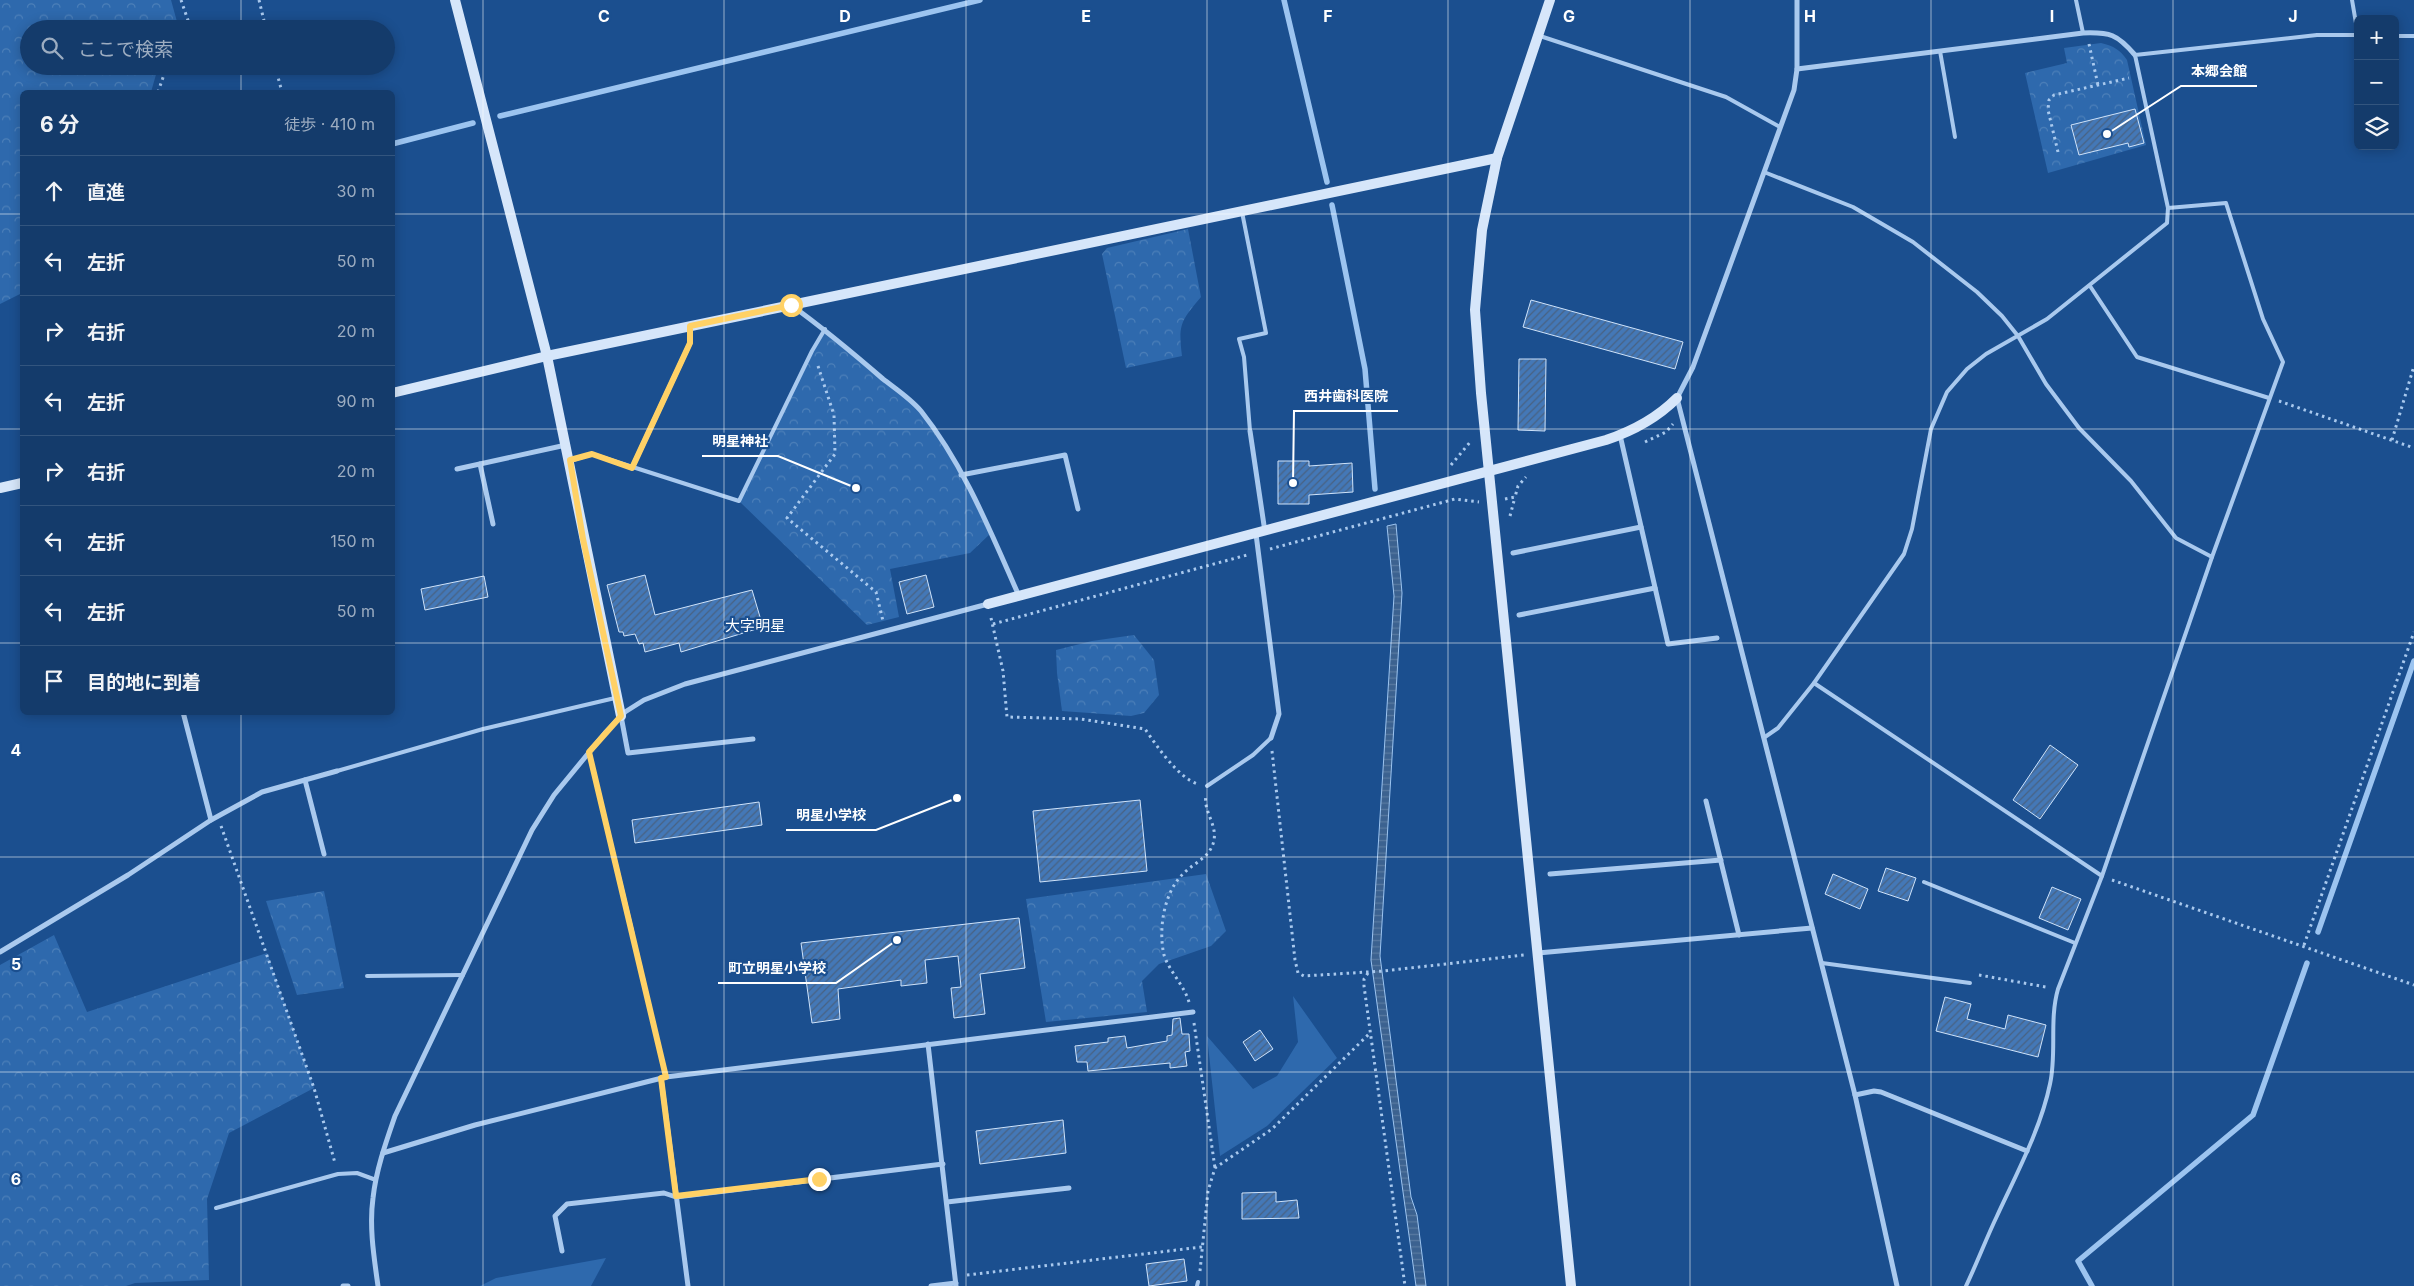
<!DOCTYPE html>
<html lang="ja">
<head>
<meta charset="utf-8">
<style>
  :root { --surface:#143b6b; --page:#214673; --text:#f1f3f6; --muted:#9dadc1; --line:#33557e }
  body { margin:0; font-family:Inter,"Noto Sans JP",sans-serif; background:var(--page); color:var(--text) }
  .controls { position:absolute; right:15px; top:15px; display:grid; overflow:hidden; border-radius:8px; box-shadow:0 2px 12px #0003 }
  .controls button { width:45px; height:45px; display:grid; place-items:center; padding:0; border:0; border-bottom:1px solid var(--line); background:var(--surface); color:var(--text); font:25px sans-serif }
  .stop { position:absolute; width:15px; height:15px; margin:-11px; border:4px solid #ffd166; border-radius:50%; background:#fff }
  .stop.end { background:#ffd166; border-color:#fff; box-shadow:0 1px 5px #0008 }
  .list { margin:0; padding:0; list-style:none }
  h2 { display:flex; justify-content:space-between; align-items:center; height:65px; margin:0; padding:0 20px; font-size:21px }
  h2 small { font-size:16px; font-weight:400; color:var(--muted) }
  .list li { display:grid; grid-template-columns:32px 1fr auto; gap:15px; align-items:center; box-sizing:border-box; height:70px; padding:0 20px; border-top:1px solid var(--line) }
  .list b { display:block; font-size:19px; white-space:nowrap }
  .list em { font-size:16px; font-style:normal; color:var(--muted) }
  .icon { flex:none; width:28px; height:28px; fill:none; stroke:currentColor; stroke-width:2; stroke-linecap:round; stroke-linejoin:round }
  .map { position:relative; flex:none; width:2414px; height:1286px; overflow:hidden }
  .search { position:absolute; background:var(--surface); box-shadow:0 2px 12px #0003; left:20px; top:20px; width:375px; height:55px; display:flex; align-items:center; gap:12px; box-sizing:border-box; padding:0 18px; border-radius:28px; color:var(--muted); font-size:19px }
  .panel { position:absolute; background:var(--surface); box-shadow:0 2px 12px #0003; left:20px; top:90px; width:375px; height:625px; border-radius:8px }
  .map>svg:first-child { display:block }
</style>
</head>
<body>
<div class="map">
<svg width="2414" height="1286" viewBox="0 0 2414 1286">
  <defs>
    <pattern id="forest-crowns" width="20" height="18" patternUnits="userSpaceOnUse" patternTransform="scale(1.25)"><rect width="20" height="18" fill="#2e69ad"/><path d="M2 6a3 3 0 1 1 6 0M12 15a3 3 0 1 1 6 0" fill="none" stroke="#4d80b9"/></pattern>
    <pattern id="water-rules" width="6" height="5" patternUnits="userSpaceOnUse" patternTransform="scale(1.25)"><rect width="6" height="5" fill="#3c6290"/><path d="M0 2.5h6" fill="none" stroke="#597aa1"/></pattern>
    <pattern id="building-hatch" width="6" height="6" patternUnits="userSpaceOnUse" patternTransform="scale(1.25)"><rect width="6" height="6" fill="#4478b7"/><path d="M-1 1l2-2M0 6l6-6M5 7l2-2" fill="none" stroke="#486282"/></pattern>
  </defs>
  <rect width="100%" height="100%" fill="#1b4f8f"/>
  <g fill="#2e69ad">
    <polygon points="1293,996 1337,1058 1267,1126 1220,1156 1207,1036 1253,1089 1277,1076 1298,1042"/>
    <polygon points="606,1258 591,1286 480,1286 496,1278"/>
  </g>
  <g fill="url(#forest-crowns)">
    <polygon points="0,0 171,0 179,29 29,29 29,66 161,66 157,71 151,92 22,92 22,293 0,304"/>
    <path d="M2101 43C2114 46 2120 50 2127 60L2146 145 2048 173 2025 73 2067 63 2064 48Z"/>
    <path d="M1188 229 1201 297C1181 321 1178 324 1182 356L1126 368 1102 254 1107 248Z"/>
    <polygon points="825,329 920,409 940,438 991,533 970,553 890,569 899,617 867,625 739,501"/>
    <polygon points="1134,635 1154,660 1159,695 1144,713 1131,716 1062,711 1057,673 1056,650 1092,641"/>
    <polygon points="1206,874 1226,931 1211,946 1159,964 1142,981 1147,1012 1046,1022 1026,899"/>
    <polygon points="324,891 344,988 297,995 266,901"/>
    <polygon points="54,935 87,1012 267,953 314,1088 229,1133 207,1199 209,1280 135,1283 126,1286 0,1286 0,965"/>
  </g>
  <polygon fill="url(#water-rules)" stroke="#9cc4f0" points="1396,524 1402,593 1380,956 1411,1197 1417,1215 1426,1286 1416,1286 1371,960 1394,596 1387,526"/>
  <g fill="none" stroke-linecap="round" stroke-linejoin="round">
    <g stroke="#9cc4f0" stroke-width="5.5">
      <polyline points="1284,0 1327,182"/>
      <polyline points="500,116 980,0"/>
      <polyline points="392,144 473,123"/>
      <polyline points="1332,205 1365,369 1375,489"/>
      <polyline points="2318,932 2414,661"/>
      <polyline points="2092,1286 2078,1261 2253,1115 2307,963"/>
    </g>
  </g>
  <g fill="url(#building-hatch)" stroke="#cfe3fa">
    <polygon points="2135,109 2144,143 2129,147 2128,143 2079,155 2071,125"/>
    <polygon points="1531,300 1683,342 1675,369 1523,327"/>
    <polygon points="1519,359 1546,359 1545,431 1518,430"/>
    <polygon points="1278,461 1309,461 1309,466 1352,463 1353,492 1309,495 1309,504 1278,504"/>
    <polygon points="645,575 655,615 752,590 763,627 681,652 679,643 645,652 643,643 639,644 635,634 624,636 623,632 619,632 607,585"/>
    <polygon points="926,575 934,607 907,614 899,582"/>
    <polygon points="484,576 488,597 425,610 421,589"/>
    <polygon points="2050,745 2078,765 2040,819 2013,800"/>
    <polygon points="1140,800 1147,871 1040,882 1033,811"/>
    <polygon points="759,802 762,825 635,843 632,820"/>
    <polygon points="1886,868 1916,878 1908,901 1878,891"/>
    <polygon points="1833,874 1868,889 1860,909 1825,894"/>
    <polygon points="2052,887 2081,899 2068,930 2039,918"/>
    <polygon points="1019,918 1025,968 980,974 985,1014 954,1018 951,988 961,987 958,956 925,960 927,983 901,986 901,980 838,989 840,1019 812,1023 801,943"/>
    <polygon points="1945,997 1971,1004 1967,1019 2005,1029 2008,1015 2046,1025 2038,1057 1936,1031"/>
    <polygon points="1180,1018 1182,1034 1189,1034 1190,1051 1185,1052 1187,1066 1170,1068 1170,1063 1088,1071 1087,1062 1077,1062 1075,1046 1108,1042 1108,1038 1125,1036 1127,1048 1167,1041 1167,1036 1172,1035 1173,1019"/>
    <polygon points="1260,1030 1273,1049 1255,1061 1243,1042"/>
    <polygon points="1063,1120 1066,1153 980,1164 976,1131"/>
    <polygon points="1276,1192 1276,1202 1297,1200 1299,1218 1242,1219 1242,1193"/>
    <polygon points="1184,1259 1187,1281 1149,1286 1146,1264"/>
  </g>
  <g fill="none" stroke-linecap="round" stroke-linejoin="round">
    <g stroke="#a9c9ee" stroke-width="3" stroke-dasharray="2.5 4" stroke-linecap="butt">
      <polyline points="181,0 191,29"/>
      <polyline points="259,0 266,29"/>
      <polyline points="2089,44 2098,85"/>
      <polyline points="275,66 282,92"/>
      <polyline points="158,92 167,66"/>
      <polyline points="2058,152 2048,110 2049,100 2054,95 2129,78"/>
      <polyline points="818,366 834,415 835,454 787,518 876,592 883,621"/>
      <polyline points="2279,401 2414,448"/>
      <polyline points="2392,440 2414,366"/>
      <polyline points="1645,442 1666,432 1673,424"/>
      <polyline points="1451,465 1471,441"/>
      <polyline points="1505,499 1515,497 1518,486 1526,477"/>
      <polyline points="1510,516 1515,497"/>
      <polyline points="1270,549 1455,499 1479,502"/>
      <path d="M991 618 1003 671 1007 717 1081 719 1145 729C1157 746 1178 778 1198 784"/>
      <polyline points="993,624 1247,555"/>
      <polyline points="1272,751 1295,960 1298,973 1304,976 1384,971 1524,955"/>
      <polyline points="221,826 314,1088 335,1163"/>
      <polyline points="2112,880 2414,985"/>
      <polyline points="2304,945 2414,632"/>
      <polyline points="636,946 664,1066"/>
      <polyline points="1368,973 1364,979 1364,986 1405,1286"/>
      <polyline points="1979,975 2046,987"/>
      <path d="M1189 1002C1184 985 1169 971 1164 955 1158 929 1164 891 1184 873 1195 862 1211 857 1214 840 1217 824 1203 811 1206 795"/>
      <polyline points="1194,1023 1215,1168"/>
      <polyline points="1200,1271 1208,1191 1215,1168 1272,1129 1369,1034"/>
      <polyline points="967,1275 1202,1247"/>
    </g>
    <g stroke="#a9c9ee" stroke-width="4">
      <polyline points="2076,0 2083,33"/>
      <polyline points="2352,0 2358,35"/>
      <polyline points="1540,36 1726,97 1780,127"/>
      <polyline points="2395,36 2414,36"/>
      <polyline points="1940,51 1955,137"/>
      <polyline points="1764,172 1853,207 1913,242 1977,292 2002,316 2018,336 2046,384 2079,428 2131,481 2176,538 2212,557"/>
      <polyline points="1242,212 1266,333 1239,339 1244,357 1250,431"/>
      <polyline points="2090,286 2137,357 2269,398"/>
      <polyline points="570,461 592,454 739,501 812,351 825,329"/>
      <polyline points="1814,683 2102,876"/>
      <polyline points="1765,737 1778,728 1814,683 1904,554 1912,529 1931,429 1947,392 1967,369 1986,354 2047,319 2167,223 2168,208 2135,55 2317,35 2358,35"/>
      <polyline points="589,752 633,935"/>
      <polyline points="337,771 483,729 615,698"/>
      <polyline points="1207,786 1253,755 1271,738"/>
      <polyline points="1924,882 2075,943"/>
      <polyline points="1822,963 1970,983"/>
      <polyline points="367,976 463,975"/>
      <polyline points="216,1208 338,1174 357,1173 376,1180"/>
      <polyline points="1197,1286 1198,1282"/>
      <path d="M1966 1286C1977 1263 1986 1239 1997 1216 2016 1175 2041 1128 2050 1084 2057 1053 2049 1020 2058 989L2102 876 2212 557 2283 362 2263 319 2226 203 2168 208"/>
    </g>
    <g stroke="#a9c9ee" stroke-width="5">
      <polyline points="1797,0 1797,69 1794,90 1693,367 1677,398 1855,1095 1897,1286"/>
      <path d="M1797 69 2083 33C2110 32 2117 34 2135 55"/>
      <path d="M791 305C823 328 853 353 883 379 896 389 911 399 921 411 964 465 991 533 1019 596"/>
      <polyline points="1250,431 1265,532"/>
      <polyline points="1620,435 1668,644 1717,638"/>
      <polyline points="480,464 493,524"/>
      <polyline points="632,468 690,343 690,327"/>
      <polyline points="457,469 566,445"/>
      <polyline points="961,475 1065,455 1078,509"/>
      <polyline points="1256,534 1279,714 1271,738"/>
      <polyline points="1513,553 1641,527"/>
      <polyline points="1519,615 1655,588"/>
      <polyline points="183,712 211,820"/>
      <polyline points="621,716 628,753 753,739"/>
      <polyline points="305,780 324,854"/>
      <polyline points="1706,801 1739,935"/>
      <polyline points="1550,874 1721,860"/>
      <polyline points="0,952 128,875 211,820 262,792 337,771"/>
      <polyline points="1538,953 1812,928"/>
      <polyline points="928,1044 956,1286"/>
      <polyline points="661,1078 688,1286"/>
      <polyline points="1855,1095 1874,1091 1881,1092 2027,1151"/>
      <polyline points="383,1153 475,1125 666,1077 1193,1012"/>
      <polyline points="947,1202 1069,1188"/>
      <polyline points="562,1251 555,1216 567,1204 664,1193 676,1197 943,1164"/>
      <polyline points="343,1286 348,1286"/>
      <path d="M378 1286C374 1257 369 1227 373 1198 376 1170 386 1142 395 1116L532 830 554 795 605 733 625 712 644 700 685 684 988 604"/>
      <polyline points="931,1286 956,1283"/>
    </g>
    <g stroke="#d6e6fa" stroke-width="10">
      <polyline points="455,0 547,356 621,716"/>
      <polyline points="1550,0 1497,158 1482,230 1475,310 1481,393 1571,1286"/>
      <polyline points="392,393 547,356 1497,158"/>
      <polyline points="0,488 22,483"/>
      <path d="M988 604 1606 440C1633 431 1656 419 1677 398"/>
    </g>
  </g>
  <g fill="none" stroke-linecap="round" stroke-linejoin="round">
    <polyline stroke="#ffd166" stroke-width="6" points="791,305 690,326 690,343 632,468 592,454 570,460 583,539 621,716 589,752 666,1077 661,1078 676,1196 819,1179"/>
  </g>
  <path fill="none" stroke="#fff" stroke-width="1" stroke-opacity="0.55" d="M241 0V29M483 0V1286M724 0V1286M966 0V1286M1207 0V1286M1448 0V1286M1690 0V1286M1931 0V1286M2173 0V1286M241 66V92M0 214H22M392 214H2414M0 429H22M392 429H2414M0 643H22M392 643H2414M241 712V1286M0 857H2414M0 1072H2414"/>
  <g text-anchor="middle" dominant-baseline="central" stroke-width="4.5" stroke-linejoin="round" paint-order="stroke">
    <g font-size="15" fill="#fff" stroke="#1b4f8f">
      <text x="755" y="625">大字明星</text>
    </g>
  </g>
  <g font-size="16" text-anchor="middle" font-weight="bold" fill="#fff" stroke="#1b4f8f" stroke-width="4.5" stroke-linejoin="round" paint-order="stroke">
    <text x="604" y="22">C</text>
    <text x="845" y="22">D</text>
    <text x="1086" y="22">E</text>
    <text x="1328" y="22">F</text>
    <text x="1569" y="22">G</text>
    <text x="1810" y="22">H</text>
    <text x="2052" y="22">I</text>
    <text x="2293" y="22">J</text>
    <text x="16" y="756">4</text>
    <text x="16" y="970">5</text>
    <text x="16" y="1185">6</text>
  </g>
  <path fill="none" stroke="#fff" stroke-width="2" d="M2107 134L2181 86H2257M1293 483L1294 411H1398M856 488L778 456H702M957 798L876 830H786M897 940L836 983H718"/>
  <g fill="#fff" stroke="#1b4f8f" stroke-width="2">
    <circle cx="2107" cy="134" r="5"/>
    <circle cx="1293" cy="483" r="5"/>
    <circle cx="856" cy="488" r="5"/>
    <circle cx="957" cy="798" r="5"/>
    <circle cx="897" cy="940" r="5"/>
  </g>
  <g font-size="14" text-anchor="middle" font-weight="bold" fill="#fff" stroke="#1b4f8f" stroke-width="4.5" stroke-linejoin="round" paint-order="stroke">
    <text x="2219" y="76">本郷会館</text>
    <text x="1346" y="401">西井歯科医院</text>
    <text x="740" y="446">明星神社</text>
    <text x="831" y="820">明星小学校</text>
    <text x="777" y="973">町立明星小学校</text>
  </g>
</svg>
<div class="controls">
<button>+</button>
<button>−</button>
<button><svg class="icon" aria-label="layers" viewBox="0 0 24 24"><path d="M12 4l9 5-9 5-9-5zM3 14l9 5 9-5"/></svg></button>
</div>
<div class="stop" style="left:791px;top:305px"></div>
<div class="stop end" style="left:819px;top:1179px"></div>
<div class="search"><svg class="icon" aria-label="search" viewBox="0 0 24 24"><circle cx="10" cy="10" r="6"/><path d="M15 15l6 6"/></svg>ここで検索</div>
<section class="panel">
<h2>6 分<small>徒歩 · 410 m</small></h2>
<ul class="list">
<li><svg class="icon" aria-label="ahead" viewBox="0 0 24 24"><path d="M12 20V5M6 11l6-6 6 6"/></svg><div><b>直進</b></div><em>30 m</em></li>
<li><svg class="icon" aria-label="left" viewBox="0 0 24 24"><path d="M17 20v-9H6M10 6l-5 5 5 5"/></svg><div><b>左折</b></div><em>50 m</em></li>
<li><svg class="icon" aria-label="right" viewBox="0 0 24 24"><path d="M7 20v-9h11M14 6l5 5-5 5"/></svg><div><b>右折</b></div><em>20 m</em></li>
<li><svg class="icon" aria-label="left" viewBox="0 0 24 24"><path d="M17 20v-9H6M10 6l-5 5 5 5"/></svg><div><b>左折</b></div><em>90 m</em></li>
<li><svg class="icon" aria-label="right" viewBox="0 0 24 24"><path d="M7 20v-9h11M14 6l5 5-5 5"/></svg><div><b>右折</b></div><em>20 m</em></li>
<li><svg class="icon" aria-label="left" viewBox="0 0 24 24"><path d="M17 20v-9H6M10 6l-5 5 5 5"/></svg><div><b>左折</b></div><em>150 m</em></li>
<li><svg class="icon" aria-label="left" viewBox="0 0 24 24"><path d="M17 20v-9H6M10 6l-5 5 5 5"/></svg><div><b>左折</b></div><em>50 m</em></li>
<li><svg class="icon" aria-label="arrive" viewBox="0 0 24 24"><path d="M6 21V4h12l-3 4 3 4H6"/></svg><div><b>目的地に到着</b></div></li>
</ul>
</section>
</div>
</body>
</html>
